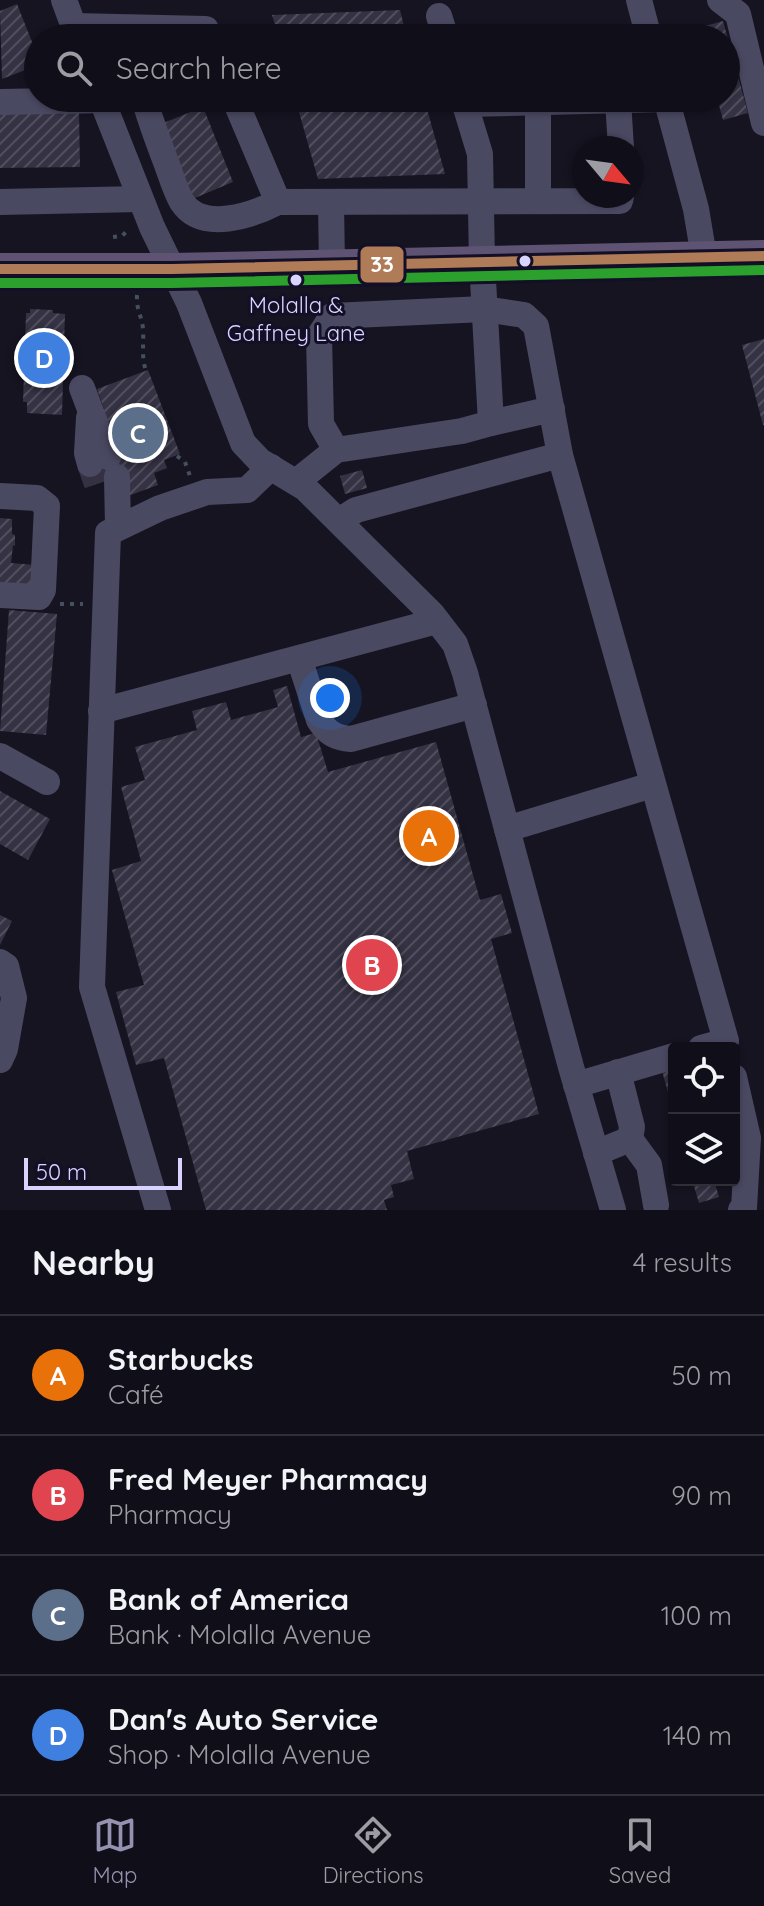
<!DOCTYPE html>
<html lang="en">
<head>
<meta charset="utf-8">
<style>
  :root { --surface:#100f19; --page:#1e1d26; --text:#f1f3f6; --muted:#9c9ca2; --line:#302f38; --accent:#9591b1 }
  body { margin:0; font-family:Quicksand,sans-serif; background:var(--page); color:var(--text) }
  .controls { position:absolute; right:24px; bottom:24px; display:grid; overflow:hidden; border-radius:8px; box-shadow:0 2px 6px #0004 }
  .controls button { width:72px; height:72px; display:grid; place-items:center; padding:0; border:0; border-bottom:2px solid var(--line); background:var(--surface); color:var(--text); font:40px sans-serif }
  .compass { position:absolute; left:572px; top:136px; width:72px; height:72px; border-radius:50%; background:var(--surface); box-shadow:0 2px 6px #0004; rotate:119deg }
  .scale { position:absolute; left:24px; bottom:20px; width:158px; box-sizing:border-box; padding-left:8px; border:4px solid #d9d4ff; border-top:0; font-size:22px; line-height:28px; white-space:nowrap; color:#d9d4ff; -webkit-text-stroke:6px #130f26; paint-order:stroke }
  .you { position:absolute; left:330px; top:698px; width:28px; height:28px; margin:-20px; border:6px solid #fff; border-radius:50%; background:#1a73e8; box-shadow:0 0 0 12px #1a73e833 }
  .badge { display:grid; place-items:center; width:52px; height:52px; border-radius:50%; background:var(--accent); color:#fff; font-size:26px; font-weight:700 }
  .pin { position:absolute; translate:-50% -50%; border:4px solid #fff; box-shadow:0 2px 8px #0006 }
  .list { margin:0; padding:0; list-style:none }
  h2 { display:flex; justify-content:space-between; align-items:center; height:104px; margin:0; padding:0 32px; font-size:34px }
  h2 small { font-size:26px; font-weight:400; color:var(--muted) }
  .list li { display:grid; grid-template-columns:52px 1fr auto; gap:24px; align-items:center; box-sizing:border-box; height:120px; padding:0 32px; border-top:2px solid var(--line) }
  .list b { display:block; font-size:30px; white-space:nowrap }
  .list p { margin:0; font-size:26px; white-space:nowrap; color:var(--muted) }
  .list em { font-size:26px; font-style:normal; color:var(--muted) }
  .icon { flex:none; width:44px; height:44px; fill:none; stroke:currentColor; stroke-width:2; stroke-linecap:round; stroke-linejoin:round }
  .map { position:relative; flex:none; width:764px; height:1210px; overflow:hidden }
  .search { position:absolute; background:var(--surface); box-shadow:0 2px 6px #0004; left:24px; right:24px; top:24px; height:88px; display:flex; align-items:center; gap:20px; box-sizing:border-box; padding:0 28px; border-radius:44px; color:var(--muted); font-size:30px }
  .sheet { height:584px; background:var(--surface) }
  nav { display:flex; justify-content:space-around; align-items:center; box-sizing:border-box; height:112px; border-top:2px solid var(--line); background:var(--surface); font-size:22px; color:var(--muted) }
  nav a { display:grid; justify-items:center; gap:4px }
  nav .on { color:var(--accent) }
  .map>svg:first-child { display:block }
</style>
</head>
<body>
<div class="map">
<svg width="764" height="1210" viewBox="0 0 764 1210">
  <defs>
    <pattern id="building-hatch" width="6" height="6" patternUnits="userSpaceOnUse" patternTransform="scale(2)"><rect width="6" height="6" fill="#343243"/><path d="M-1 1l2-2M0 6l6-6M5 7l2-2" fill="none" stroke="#514f5f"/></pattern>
  </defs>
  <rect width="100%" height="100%" fill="#161421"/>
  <g fill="url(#building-hatch)">
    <polygon points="17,4 38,57 38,65 2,79 0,11"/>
    <polygon points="400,10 407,38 279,38 272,15"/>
    <polygon points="723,21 748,113 723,120 717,98 726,98 726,38 700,38 698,28"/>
    <polygon points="295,98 424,98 445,174 318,179"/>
    <polygon points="203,107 233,182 190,200 156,126"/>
    <polygon points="79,112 80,167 0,168 0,114"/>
    <polygon points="30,309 53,310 53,313 65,314 62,415 27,413 27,402 23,402 26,313 30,313"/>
    <polygon points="764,339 764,425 763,425 742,345"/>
    <polygon points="148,370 180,454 164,460 167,468 154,473 158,485 128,496 121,475 91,486 83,466 97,412 104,409 97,389"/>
    <polygon points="362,470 367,488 345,494 340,476"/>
    <polygon points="0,518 12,519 12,534 15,535 15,546 13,545 11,563 36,565 35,588 0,586"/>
    <polygon points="9,610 57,614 46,735 0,731"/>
    <polygon points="287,686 301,737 316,733 328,772 436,742 480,900 501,894 512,933 491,939 539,1114 407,1151 414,1179 391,1185 394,1197 384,1200 387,1210 206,1210 164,1058 136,1065 116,992 144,985 112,870 141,861 121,787 145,780 135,747 197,730 192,711 226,702 231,720 278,707 273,690"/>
    <polygon points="0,791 50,819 28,860 0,844"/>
    <polygon points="0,915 12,921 0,945"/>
    <polygon points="674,1068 674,1110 673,1110 662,1071"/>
    <polygon points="692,1180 714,1180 719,1197 699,1203"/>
  </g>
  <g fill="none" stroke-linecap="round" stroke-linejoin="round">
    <polyline stroke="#333142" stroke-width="26" stroke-dasharray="26 13" stroke-linecap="butt" points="90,464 97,484"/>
    <g stroke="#44505f" stroke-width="4" stroke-dasharray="4 6" stroke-linecap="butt">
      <polyline points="113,237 122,236 128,230"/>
      <path d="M137 295C136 310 142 316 143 329 144 344 141 356 146 371"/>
      <polyline points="177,456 185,462 190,476"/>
      <polyline points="60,604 83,604"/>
    </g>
    <g stroke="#4a4962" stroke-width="26">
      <polyline points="64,0 78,38"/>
      <polyline points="639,0 649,38"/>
      <polyline points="720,0 738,14 764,123"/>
      <polyline points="439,16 446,38"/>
      <polyline points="74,26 206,29 209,38"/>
      <polyline points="101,98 152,227 189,303 243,443 260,461 305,488 432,614 455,644 465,673 571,1067 613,1210"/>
      <path d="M144 98C150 120 158 141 166 162 171 175 175 190 182 202 202 233 253 215 278 202L620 201 621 196"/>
      <polyline points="234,98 278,202"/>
      <polyline points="666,98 696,209 704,257"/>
      <polyline points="618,100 621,148"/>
      <polyline points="64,101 102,100"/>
      <polyline points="0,102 55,101"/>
      <polyline points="465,104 666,99"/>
      <polyline points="538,201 538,102"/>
      <polyline points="0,202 140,199"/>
      <polyline points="331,203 332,265"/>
      <polyline points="82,388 108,457"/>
      <polyline points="89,418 87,453 90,464"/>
      <polyline points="491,423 552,409"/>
      <polyline points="336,450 321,424 319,336 332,316 484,309 524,315 536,326 560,455"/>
      <polyline points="117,477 118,527"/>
      <polyline points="296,482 336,450 462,431 491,423 482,262 480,154 463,98"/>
      <polyline points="0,496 37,498 47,506 43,590 39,597 0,595"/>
      <polyline points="339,521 356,510 560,455 726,1041 701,1048"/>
      <path d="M299 658 319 720C327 733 336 738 351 739L474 705"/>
      <polyline points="101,711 437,621"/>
      <polyline points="0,756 47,782"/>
      <polyline points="507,829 652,785"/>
      <polyline points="0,962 6,966 14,998 5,1049 0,1060"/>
      <polyline points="734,1077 748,1138 744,1208 741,1210"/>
      <polyline points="576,1085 674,1056"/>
      <polyline points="630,1139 649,1165 656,1205"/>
      <polyline points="596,1153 630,1139 632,1127 618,1072"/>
      <polyline points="158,1210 92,987 108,533 160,508 207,492 247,490 271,467"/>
    </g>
    <polyline stroke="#5e5373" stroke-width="32" points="0,269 172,269 764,256"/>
    <defs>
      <polyline id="bus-1" points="0,269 172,269 764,256"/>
      <polyline id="bus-2" points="0,283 172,283 764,270"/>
    </defs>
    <use href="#bus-1" stroke="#130f26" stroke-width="16"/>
    <use href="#bus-2" stroke="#130f26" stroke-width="16"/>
    <use href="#bus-1" stroke="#b07c57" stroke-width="10"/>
    <use href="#bus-2" stroke="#2ca02c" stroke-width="10"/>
  </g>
  <g fill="#d9d4ff" stroke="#130f26" stroke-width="3">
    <circle cx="525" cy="261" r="7"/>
    <circle cx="296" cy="280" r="7"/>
  </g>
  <g text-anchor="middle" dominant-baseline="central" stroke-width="6" stroke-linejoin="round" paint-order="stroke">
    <g font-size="22" fill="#d9d4ff" stroke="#130f26">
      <text x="296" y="305">Molalla &amp;<tspan x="296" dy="28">Gaffney Lane</tspan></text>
    </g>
  </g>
  <rect stroke="#130f26" stroke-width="3" x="359" y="245" width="46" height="39" rx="8" fill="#b07c57"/>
  <g font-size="22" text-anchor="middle" font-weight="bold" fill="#fff">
    <text x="382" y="272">33</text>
  </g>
</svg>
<div class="controls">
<button><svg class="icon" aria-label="locate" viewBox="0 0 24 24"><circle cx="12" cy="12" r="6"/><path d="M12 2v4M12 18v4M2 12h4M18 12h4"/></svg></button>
<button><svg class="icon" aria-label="layers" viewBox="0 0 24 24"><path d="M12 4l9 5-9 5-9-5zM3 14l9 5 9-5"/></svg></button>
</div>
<svg class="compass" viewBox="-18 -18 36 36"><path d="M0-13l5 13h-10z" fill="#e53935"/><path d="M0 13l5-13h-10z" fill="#9c9ca2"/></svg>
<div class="scale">50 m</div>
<div class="you"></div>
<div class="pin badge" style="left:429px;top:836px;background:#e8710a">A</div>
<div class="pin badge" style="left:372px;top:965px;background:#e0444e">B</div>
<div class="pin badge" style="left:138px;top:433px;background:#5c6f8a">C</div>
<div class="pin badge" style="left:44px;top:358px;background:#3f7fe0">D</div>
<div class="search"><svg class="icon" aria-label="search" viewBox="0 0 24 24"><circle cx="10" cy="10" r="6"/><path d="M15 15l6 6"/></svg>Search here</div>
</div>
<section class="sheet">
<h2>Nearby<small>4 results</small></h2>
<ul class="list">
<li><span class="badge" style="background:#e8710a">A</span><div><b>Starbucks</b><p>Café</p></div><em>50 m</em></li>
<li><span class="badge" style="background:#e0444e">B</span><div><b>Fred Meyer Pharmacy</b><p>Pharmacy</p></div><em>90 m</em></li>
<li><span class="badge" style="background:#5c6f8a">C</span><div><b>Bank of America</b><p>Bank · Molalla Avenue</p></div><em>100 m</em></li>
<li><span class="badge" style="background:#3f7fe0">D</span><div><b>Dan's Auto Service</b><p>Shop · Molalla Avenue</p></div><em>140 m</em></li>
</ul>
</section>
<nav>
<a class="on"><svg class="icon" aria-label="map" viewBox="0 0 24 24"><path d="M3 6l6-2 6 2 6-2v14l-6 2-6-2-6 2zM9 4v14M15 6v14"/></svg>Map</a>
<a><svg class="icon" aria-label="directions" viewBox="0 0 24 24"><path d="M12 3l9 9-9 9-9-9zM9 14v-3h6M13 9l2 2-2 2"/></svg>Directions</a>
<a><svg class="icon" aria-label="saved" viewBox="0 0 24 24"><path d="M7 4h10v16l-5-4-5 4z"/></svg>Saved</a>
</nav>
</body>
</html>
